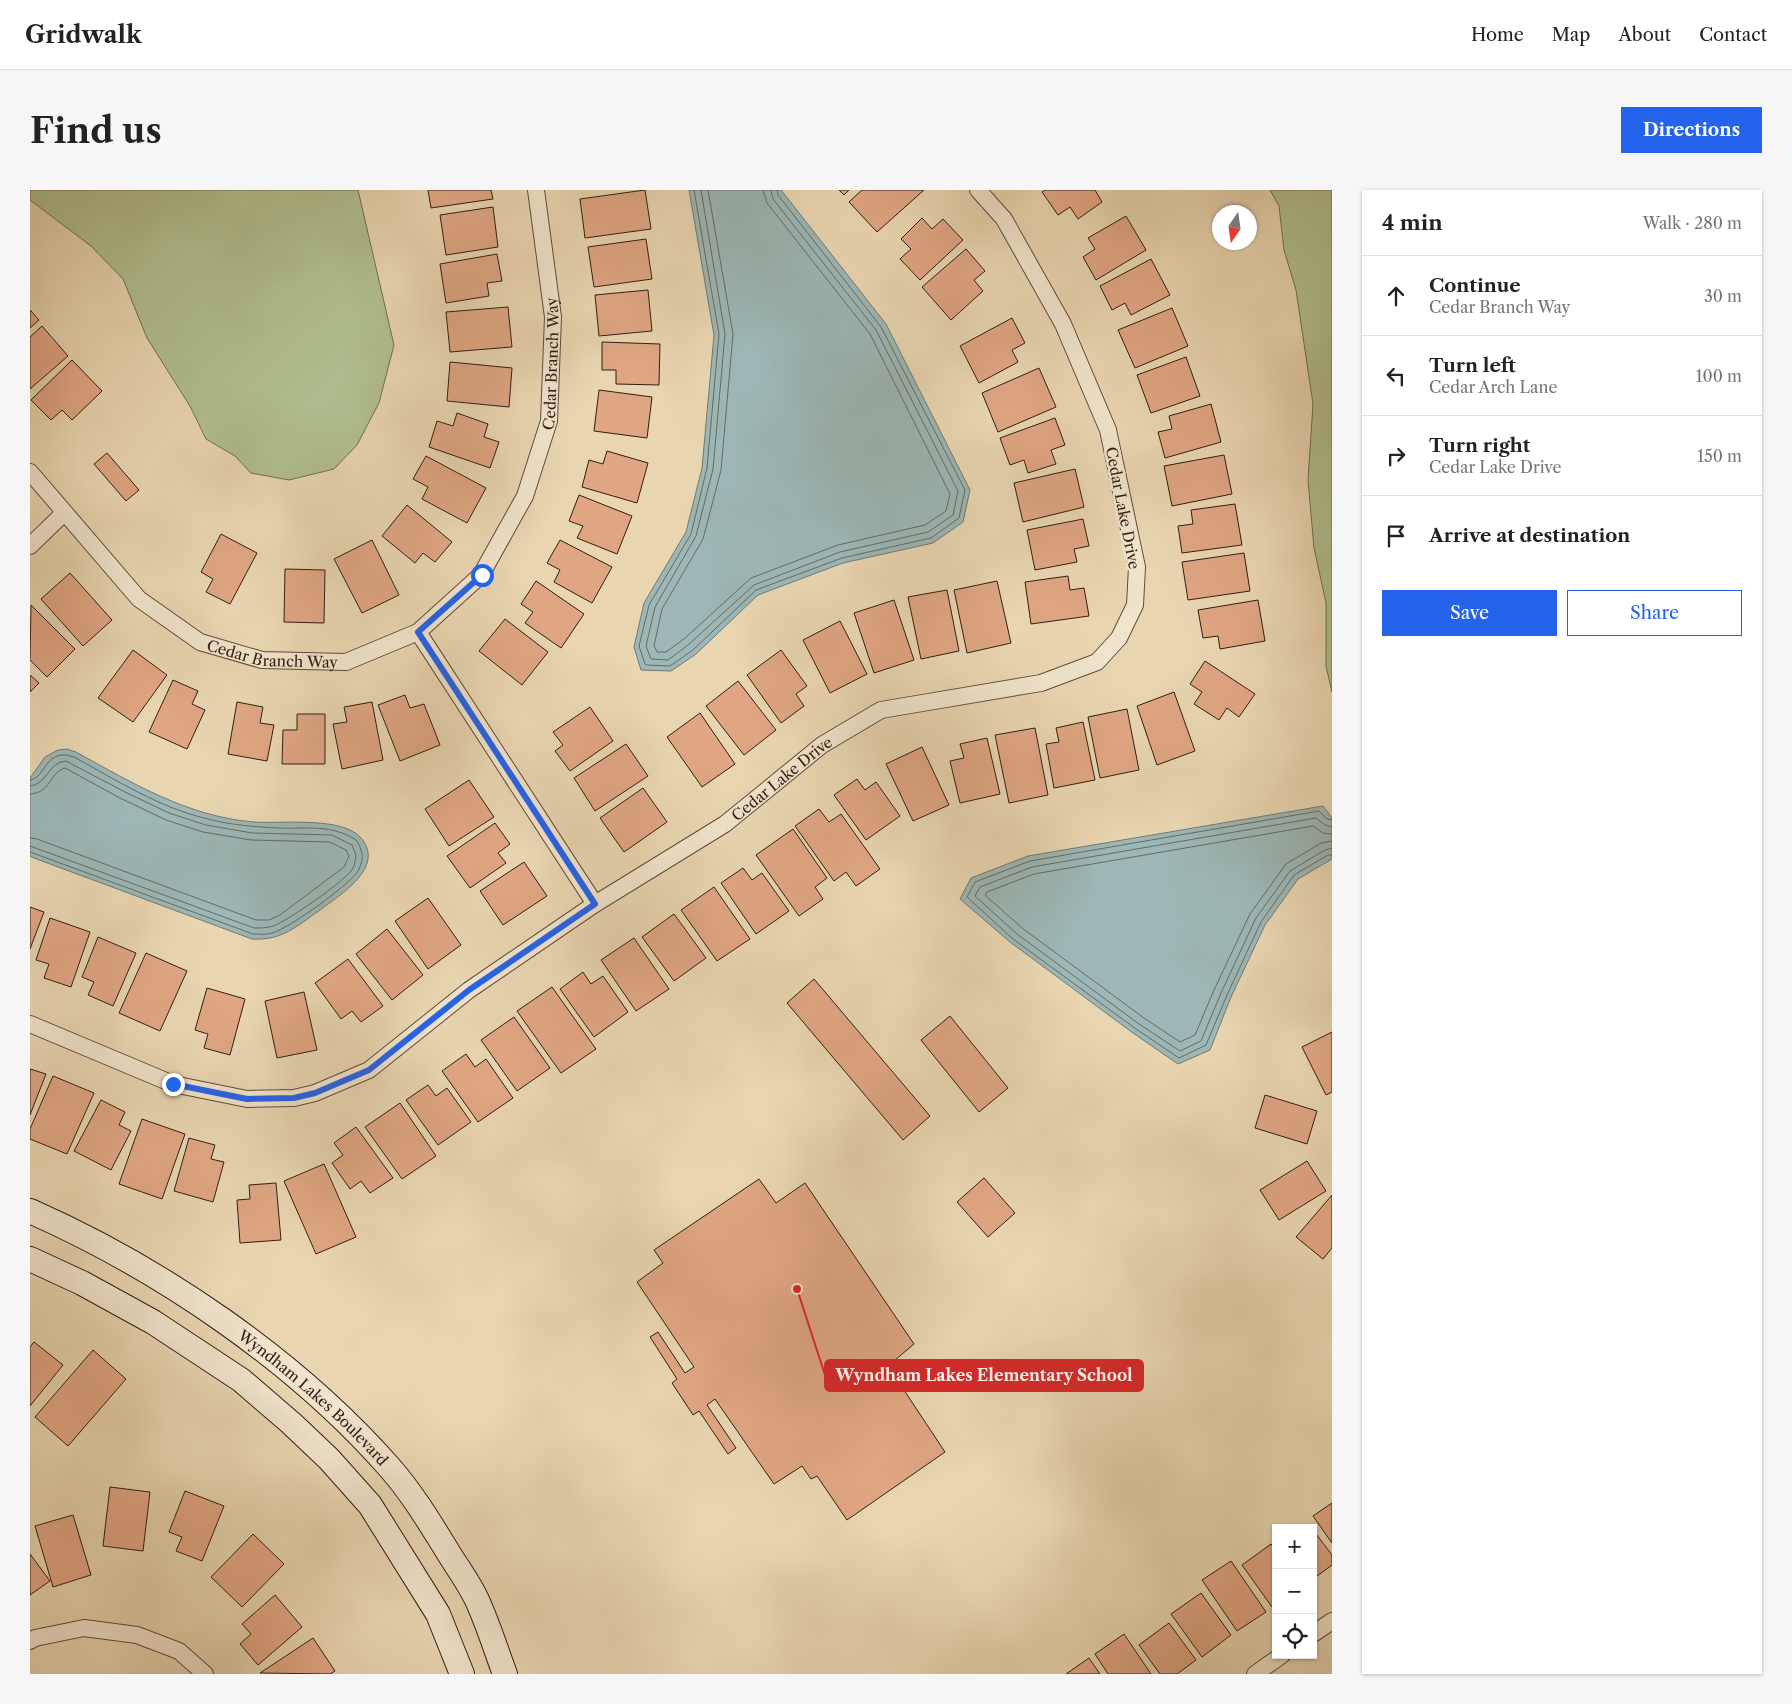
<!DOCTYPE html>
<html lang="en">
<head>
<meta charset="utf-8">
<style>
  :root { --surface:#fff; --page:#f6f6f6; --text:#222; --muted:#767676; --line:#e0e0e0; --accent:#2563eb }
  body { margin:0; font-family:"Libre Caslon Text",serif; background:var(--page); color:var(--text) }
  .controls { position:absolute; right:15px; bottom:15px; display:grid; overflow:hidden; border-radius:0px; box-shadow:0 1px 4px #0004 }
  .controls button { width:45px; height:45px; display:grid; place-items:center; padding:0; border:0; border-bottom:1px solid var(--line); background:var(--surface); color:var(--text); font:25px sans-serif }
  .compass { position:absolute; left:1182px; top:15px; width:45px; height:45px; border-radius:50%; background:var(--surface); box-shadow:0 1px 4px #0004; rotate:193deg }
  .stop { position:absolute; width:15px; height:15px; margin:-11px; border:4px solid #2563eb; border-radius:50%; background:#fff }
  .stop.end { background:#2563eb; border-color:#fff; box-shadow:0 1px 5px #0008 }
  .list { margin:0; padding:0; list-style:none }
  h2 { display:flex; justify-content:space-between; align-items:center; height:65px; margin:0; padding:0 20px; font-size:21px }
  h2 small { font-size:16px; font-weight:400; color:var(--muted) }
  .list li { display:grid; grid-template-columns:32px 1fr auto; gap:15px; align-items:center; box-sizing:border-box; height:80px; padding:0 20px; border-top:1px solid var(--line) }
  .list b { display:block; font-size:19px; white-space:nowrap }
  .list p { margin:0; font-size:16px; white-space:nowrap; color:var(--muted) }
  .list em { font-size:16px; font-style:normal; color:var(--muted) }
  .actions { display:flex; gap:10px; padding:15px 20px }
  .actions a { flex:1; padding:11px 0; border:1px solid var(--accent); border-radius:0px; text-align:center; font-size:18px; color:var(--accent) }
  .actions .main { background:var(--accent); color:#fff }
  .icon { flex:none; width:28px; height:28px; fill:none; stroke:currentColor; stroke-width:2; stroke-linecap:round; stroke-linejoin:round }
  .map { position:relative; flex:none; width:1302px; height:1484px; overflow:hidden; border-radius:0px }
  header { display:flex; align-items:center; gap:30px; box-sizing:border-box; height:70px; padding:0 25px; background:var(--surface); border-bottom:1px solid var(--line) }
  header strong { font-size:24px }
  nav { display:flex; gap:28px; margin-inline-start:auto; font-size:18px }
  .intro { display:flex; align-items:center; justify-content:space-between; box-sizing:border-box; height:120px; padding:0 30px }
  h1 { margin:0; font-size:35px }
  .button { padding:12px 22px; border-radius:0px; background:var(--accent); color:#fff; font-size:18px; font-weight:700 }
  main { display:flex; gap:30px; padding:0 30px }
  aside { flex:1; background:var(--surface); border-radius:0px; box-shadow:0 1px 4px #0004 }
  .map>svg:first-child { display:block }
</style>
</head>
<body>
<header>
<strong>Gridwalk</strong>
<nav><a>Home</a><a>Map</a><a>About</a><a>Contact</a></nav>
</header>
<div class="intro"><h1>Find us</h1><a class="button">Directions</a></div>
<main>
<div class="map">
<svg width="1302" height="1484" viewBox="0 0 1302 1484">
  <rect width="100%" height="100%" fill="#e9d6b1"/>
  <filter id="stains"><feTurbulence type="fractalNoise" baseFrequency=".004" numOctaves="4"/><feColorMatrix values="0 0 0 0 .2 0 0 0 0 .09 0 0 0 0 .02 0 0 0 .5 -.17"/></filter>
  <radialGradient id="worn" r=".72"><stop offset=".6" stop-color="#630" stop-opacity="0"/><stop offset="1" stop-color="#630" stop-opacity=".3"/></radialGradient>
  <g fill="#b1bf90" stroke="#716e52">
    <polygon points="0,0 328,0 364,155 349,213 327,255 304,279 259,290 221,283 205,266 176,249 160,216 117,148 93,89 61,56 0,10"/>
    <polygon points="1240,0 1302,0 1302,502 1296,476 1296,413 1284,358 1278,290 1283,214 1266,100 1254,60 1249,16"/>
  </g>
  <g fill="#9cb7b6" stroke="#717975">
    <polygon points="659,0 751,0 856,134 940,300 933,332 903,353 813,373 728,405 666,464 641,481 611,480 604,457 614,413 656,342 672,278 684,145"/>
    <path d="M37 559 46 562C102 593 159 627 224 632 251 634 313 626 331 648 356 677 310 705 290 720 267 736 252 751 222 749L4 668 0 666V588L15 567 28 560Z"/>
    <polygon points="1293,616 1302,628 1302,669 1268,689 1235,735 1201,807 1180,860 1148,874 1103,843 980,752 930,709 941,688 998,666"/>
  </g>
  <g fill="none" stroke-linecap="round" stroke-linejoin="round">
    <g stroke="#666a64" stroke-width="1">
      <polyline points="664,0 689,144 677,278 661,344 619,415 609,456 615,474 617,475 640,476 663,460 726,400 812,368 901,348 929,328 935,300 851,137 748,5 747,0"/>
      <polyline points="671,0 695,144 683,279 666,346 625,417 616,456 621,469 638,470 658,455 724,395 810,362 898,342 923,325 928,301 846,140 743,9 741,0"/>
      <polyline points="678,0 703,144 691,280 673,349 632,419 624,456 627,462 636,462 654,449 721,388 808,355 895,335 916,321 920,304 840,144 737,13 733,0"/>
      <path d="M0 590C17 588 14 557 44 567 86 590 130 618 178 629 201 635 226 637 249 638 278 639 301 634 326 650 333 660 334 669 329 679 323 693 258 739 242 743 236 745 229 744 223 744L0 662"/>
      <path d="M0 596C17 595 18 572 36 571L93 601 139 623 176 635 222 643 302 645 322 655 326 665C325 670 325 676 322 680 313 692 258 731 243 736 237 738 231 738 224 738L0 656"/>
      <path d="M0 604C21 603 19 583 35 578L90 608 136 630 173 642 221 650 300 652 316 660 319 666 314 677 250 725 239 730H226L7 649 0 648"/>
      <polyline points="1302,630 1297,629 1289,621 1000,671 945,692 937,707 983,749 1106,839 1149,868 1176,855 1197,805 1231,732 1264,685 1298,665 1302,665"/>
      <polyline points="1302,637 1295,635 1286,628 1002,677 950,697 945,706 987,744 1109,834 1150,861 1171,851 1191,803 1226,728 1260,681 1295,660 1302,658"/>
      <polyline points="1302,644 1293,643 1283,636 1004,684 957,702 955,705 992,738 1114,828 1150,852 1165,845 1184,800 1220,724 1256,674 1291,653 1302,651"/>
    </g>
  </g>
  <g fill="#e0a684" stroke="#311d13">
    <polygon points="398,0 461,0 463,9 401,18"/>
    <polygon points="615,0 621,39 555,48 550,9"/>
    <polygon points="809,0 819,0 814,5"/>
    <polygon points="832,0 894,0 847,42 819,12"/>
    <polygon points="1015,0 1065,0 1072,12 1048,29 1040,17 1028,25 1012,2"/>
    <polygon points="463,17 468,57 416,65 410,25"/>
    <polygon points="1096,26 1116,60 1066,90 1053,67 1065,59 1058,48"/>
    <polygon points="892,28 902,39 913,29 933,50 890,90 870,69 881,59 871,49"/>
    <polygon points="616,49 622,89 564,97 558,57"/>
    <polygon points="936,59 955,81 944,90 953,101 921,130 892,97"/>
    <polygon points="467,64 472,91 457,93 459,106 416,113 410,74"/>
    <polygon points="1121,69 1140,105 1101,125 1095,113 1082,120 1070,96"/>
    <polygon points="618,100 622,141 569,146 565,105"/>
    <polygon points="478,117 482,157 420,162 416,122"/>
    <polygon points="1142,118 1158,156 1105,178 1088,140"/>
    <polygon points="0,120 9,130 0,138"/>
    <polygon points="982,128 995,153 982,160 988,172 949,193 930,156"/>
    <polygon points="12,136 38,166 0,199 0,147"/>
    <polygon points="572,152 630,154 629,195 586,194 586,180 572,180"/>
    <polygon points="1156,167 1170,206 1121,223 1107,185"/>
    <polygon points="42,170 72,201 42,230 32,220 21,230 1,210"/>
    <polygon points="420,172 482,178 479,217 417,211"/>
    <polygon points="1009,178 1026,217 968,242 952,203"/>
    <polygon points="569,200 622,207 617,248 564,241"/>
    <polygon points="1181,214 1191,252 1135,268 1128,242 1142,239 1139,226"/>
    <polygon points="427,223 458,234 454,247 469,252 460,278 399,257 407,231 423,236"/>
    <polygon points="1025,228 1035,255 1021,260 1026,274 998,283 994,270 980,275 970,248"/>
    <polygon points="577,261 618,273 607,313 552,297 559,270 573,274"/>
    <polygon points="77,263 109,300 96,311 64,274"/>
    <polygon points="1194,265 1202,304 1142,316 1134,276"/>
    <polygon points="396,266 456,298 437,333 392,309 398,297 383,289"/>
    <polygon points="1045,279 1054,317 993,332 984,293"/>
    <polygon points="549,305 602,326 587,364 547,348 553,336 539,331"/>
    <polygon points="1205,314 1212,355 1152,363 1148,336 1163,334 1161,320"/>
    <polygon points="377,315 422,352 405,372 393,363 385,373 352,346"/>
    <polygon points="1053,329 1059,356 1044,359 1047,372 1005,380 997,340"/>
    <polygon points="191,344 227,363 200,414 176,402 183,389 171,382"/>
    <polygon points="342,350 369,405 332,423 304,369"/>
    <polygon points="530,350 582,377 562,413 524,392 530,380 517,373"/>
    <polygon points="1214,363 1220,401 1158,410 1152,372"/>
    <polygon points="255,379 295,380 294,433 254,432"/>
    <polygon points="40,383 82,430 53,456 11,409"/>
    <polygon points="1038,386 1040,400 1054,398 1059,426 1001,434 995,392"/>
    <polygon points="506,391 554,424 531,458 495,433 503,422 491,414"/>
    <polygon points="967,391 981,453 937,463 924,400"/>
    <polygon points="917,400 929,461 891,469 878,407"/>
    <polygon points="864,410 884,470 844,483 824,423"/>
    <polygon points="1228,410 1235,451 1190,459 1188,446 1173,448 1168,420"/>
    <polygon points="1,415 45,459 17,487 0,470"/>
    <polygon points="475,429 518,462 492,495 449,461"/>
    <polygon points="810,431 837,484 800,503 773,450"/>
    <polygon points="103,460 137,485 103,532 68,508"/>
    <polygon points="751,460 777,496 766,504 774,516 751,533 717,485"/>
    <polygon points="1175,471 1225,504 1209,527 1197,518 1189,530 1164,514 1172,502 1160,494"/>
    <polygon points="0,485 9,493 0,502"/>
    <polygon points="143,490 168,501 162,514 175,520 157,559 119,542"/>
    <polygon points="708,491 746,540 714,565 676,516"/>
    <polygon points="1144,502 1165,561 1127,575 1107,516"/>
    <polygon points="375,505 380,518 394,514 410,555 370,571 348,515"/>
    <polygon points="207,512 233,517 230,533 244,535 237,571 198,564"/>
    <polygon points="342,512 353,570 312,579 303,534 317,532 314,517"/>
    <polygon points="560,517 583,551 540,581 525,561 533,555 523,542"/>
    <polygon points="1097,519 1109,580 1070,588 1058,527"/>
    <polygon points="670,523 705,574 672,597 637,547"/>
    <polygon points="267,524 295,524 295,574 252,574 253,540 267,540"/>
    <polygon points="1053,532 1065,590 1024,598 1016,554 1029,552 1026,538"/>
    <polygon points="1005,538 1018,605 979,613 965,545"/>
    <polygon points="957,548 970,604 930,613 920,571 934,568 930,554"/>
    <polygon points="596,554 618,586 565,621 544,588"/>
    <polygon points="892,557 919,615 883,631 856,574"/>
    <polygon points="827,589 835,600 846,592 870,626 836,650 804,605"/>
    <polygon points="439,590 464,627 419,656 395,619"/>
    <polygon points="613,598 637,632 594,662 570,628"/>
    <polygon points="789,619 799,632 811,624 850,679 826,696 816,682 804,691 765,636"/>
    <polygon points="465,633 480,654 468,663 476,673 440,698 417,666"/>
    <polygon points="763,639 797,688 785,697 793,709 769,726 726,665"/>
    <polygon points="494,672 517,706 473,735 450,701"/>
    <polygon points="713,678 722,690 732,683 759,721 726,744 691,693"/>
    <polygon points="684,697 720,749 687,771 651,720"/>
    <polygon points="398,708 431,755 398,779 365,731"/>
    <polygon points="0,717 14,722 0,759"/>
    <polygon points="644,724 676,768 644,791 612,747"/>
    <polygon points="20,728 60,742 41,797 14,788 19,774 6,770"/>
    <polygon points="357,739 393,785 362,810 326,764"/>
    <polygon points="68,747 106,763 83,816 58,805 64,792 52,787"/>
    <polygon points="604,748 639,799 606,821 571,770"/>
    <polygon points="116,763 157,781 130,841 89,823"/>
    <polygon points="318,769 353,816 331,832 322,821 311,829 285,793"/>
    <polygon points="553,782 561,794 573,786 598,822 564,847 530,799"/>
    <polygon points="784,789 900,926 873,950 757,813"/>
    <polygon points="522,797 566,859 531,883 487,821"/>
    <polygon points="177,798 215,809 200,865 174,858 178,844 165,840"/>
    <polygon points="274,802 287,860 247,868 235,811"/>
    <polygon points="920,826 978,898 949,922 891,850"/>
    <polygon points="484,827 520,878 487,901 451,850"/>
    <polygon points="1302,842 1302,902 1296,905 1272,857"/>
    <polygon points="436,864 445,877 456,869 483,908 448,932 412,881"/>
    <polygon points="0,879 16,884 0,925"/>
    <polygon points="23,886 64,903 37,964 0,949 0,939"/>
    <polygon points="398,895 406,906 417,898 441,932 408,955 376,910"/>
    <polygon points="1235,905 1287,921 1277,954 1225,938"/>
    <polygon points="71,910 95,922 89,935 101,941 81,980 44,961"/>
    <polygon points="370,913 406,966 372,989 335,937"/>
    <polygon points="112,929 155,944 132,1009 89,994"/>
    <polygon points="326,937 363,988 340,1003 331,991 320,999 302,973 313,965 304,953"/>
    <polygon points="159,948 185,955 181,969 194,972 183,1012 144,1001"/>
    <polygon points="1277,971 1296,1001 1249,1030 1230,1000"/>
    <polygon points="294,974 326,1047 286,1064 254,991"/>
    <polygon points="954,988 985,1023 958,1047 927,1012"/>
    <polygon points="729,989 746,1013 775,993 884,1154 858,1176 915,1262 817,1330 787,1286 781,1289 772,1276 744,1294 685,1209 677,1215 706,1258 698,1264 669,1221 663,1225 642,1193 647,1189 620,1147 628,1142 655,1183 664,1177 607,1092 633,1073 624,1060"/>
    <polygon points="246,993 251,1050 210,1053 207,1010 220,1009 219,995"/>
    <polygon points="1302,1005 1302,1058 1293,1069 1266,1047"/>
    <polygon points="4,1152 33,1175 0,1216 0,1157"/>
    <polygon points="63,1160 96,1189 38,1256 5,1227"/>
    <polygon points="80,1297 120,1302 113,1361 73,1356"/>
    <polygon points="155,1301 194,1316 172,1371 146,1361 152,1347 139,1342"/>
    <polygon points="1302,1313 1302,1353 1283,1326"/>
    <polygon points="43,1325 61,1385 23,1397 5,1336"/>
    <polygon points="1283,1340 1302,1365 1302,1375 1283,1389"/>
    <polygon points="223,1344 254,1374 212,1417 181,1387"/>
    <polygon points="1241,1354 1246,1360 1246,1415 1242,1417 1212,1375"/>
    <polygon points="0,1364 20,1391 0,1405"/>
    <polygon points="1201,1371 1236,1422 1207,1441 1172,1390"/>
    <polygon points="1171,1403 1201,1445 1172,1467 1141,1424"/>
    <polygon points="245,1405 272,1437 228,1475 210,1454 221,1444 212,1434"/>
    <polygon points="1139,1433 1166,1470 1147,1484 1130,1484 1109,1455"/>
    <polygon points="1094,1444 1121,1484 1078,1484 1065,1464"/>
    <polygon points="283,1448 305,1481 300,1484 230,1483"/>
    <polygon points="1059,1468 1070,1484 1036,1484"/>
  </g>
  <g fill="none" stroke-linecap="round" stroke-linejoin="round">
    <defs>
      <g id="street">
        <path id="s1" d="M0 282 109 409 170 452 232 470 316 472 388 442 451 385 495 306 519 231 523 127 506 0"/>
        <polyline points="0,356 34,323"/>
        <polyline points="388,442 565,714"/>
        <path id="s2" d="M0 834 143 894 217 909 264 908 285 903 339 880 439 800 565 714 695 634 792 555 851 520 1011 493 1067 472 1089 448 1105 415 1107 377 1078 240 1033 134 974 29 948 0"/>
        <polyline points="1283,1444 1302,1431"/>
        <polyline points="0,1451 5,1448 54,1438 107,1445 149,1461 175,1484"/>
        <polyline points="1225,1484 1252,1465"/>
      </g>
      <g id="secondary">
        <path id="s3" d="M0 1021C131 1079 265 1170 360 1278 382 1303 400 1333 418 1362 427 1377 439 1393 447 1410 458 1434 466 1460 475 1484"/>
        <polyline points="0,1069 52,1093 123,1132 211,1190 261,1233 299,1269 340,1315 408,1424 432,1484"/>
      </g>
    </defs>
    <use href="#street" stroke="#5f4b3a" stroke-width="18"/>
    <use href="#secondary" stroke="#311d13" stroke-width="26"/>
    <use href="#street" stroke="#f1e4cc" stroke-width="16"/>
    <use href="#secondary" stroke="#f1e4cc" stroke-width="24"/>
  </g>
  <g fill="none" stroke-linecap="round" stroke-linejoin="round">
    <polyline stroke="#2563eb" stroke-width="6" points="143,894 217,909 264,908 285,903 339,880 439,800 565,714 388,442 452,385"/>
  </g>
  <g text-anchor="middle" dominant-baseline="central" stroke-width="5" stroke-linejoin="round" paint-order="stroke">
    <g font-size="15" fill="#311d13" stroke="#f1e4cc">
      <text stroke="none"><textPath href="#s1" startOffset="780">Cedar Branch Way</textPath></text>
      <text transform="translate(1093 318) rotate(79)">Cedar Lake Drive</text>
      <text stroke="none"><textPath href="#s1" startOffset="316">Cedar Branch Way</textPath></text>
      <text stroke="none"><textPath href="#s2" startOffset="864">Cedar Lake Drive</textPath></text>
      <text stroke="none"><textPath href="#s3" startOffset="341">Wyndham Lakes Boulevard</textPath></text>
    </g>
  </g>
  <path fill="none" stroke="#d62828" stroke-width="2" d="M767 1099L795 1185"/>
  <circle fill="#d62828" stroke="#f1e4cc" stroke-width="2" cx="767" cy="1099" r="5"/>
  <rect fill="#d62828" stroke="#d62828" stroke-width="2" x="795" y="1170" width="318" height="31" rx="5"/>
  <g font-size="16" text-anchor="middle" font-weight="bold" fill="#fff">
    <text x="954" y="1191">Wyndham Lakes Elementary School</text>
  </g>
  <rect width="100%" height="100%" filter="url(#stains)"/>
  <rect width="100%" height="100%" fill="url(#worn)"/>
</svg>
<div class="controls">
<button>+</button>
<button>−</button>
<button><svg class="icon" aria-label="locate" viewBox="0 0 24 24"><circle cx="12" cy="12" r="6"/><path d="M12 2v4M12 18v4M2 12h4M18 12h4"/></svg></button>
</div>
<svg class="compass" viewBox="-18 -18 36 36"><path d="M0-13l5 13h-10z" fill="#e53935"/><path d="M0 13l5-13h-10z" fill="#767676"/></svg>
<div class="stop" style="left:452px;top:385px"></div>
<div class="stop end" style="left:143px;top:894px"></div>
</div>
<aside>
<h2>4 min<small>Walk · 280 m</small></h2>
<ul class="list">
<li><svg class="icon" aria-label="ahead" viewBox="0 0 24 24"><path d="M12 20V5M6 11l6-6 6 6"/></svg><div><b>Continue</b><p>Cedar Branch Way</p></div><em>30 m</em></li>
<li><svg class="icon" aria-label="left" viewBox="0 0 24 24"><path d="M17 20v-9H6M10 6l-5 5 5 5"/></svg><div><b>Turn left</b><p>Cedar Arch Lane</p></div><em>100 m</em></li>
<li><svg class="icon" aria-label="right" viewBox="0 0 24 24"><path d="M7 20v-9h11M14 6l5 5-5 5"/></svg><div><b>Turn right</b><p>Cedar Lake Drive</p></div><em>150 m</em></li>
<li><svg class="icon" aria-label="arrive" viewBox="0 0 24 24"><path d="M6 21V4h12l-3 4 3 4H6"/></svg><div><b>Arrive at destination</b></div></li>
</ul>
<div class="actions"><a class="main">Save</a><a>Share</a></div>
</aside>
</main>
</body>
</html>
